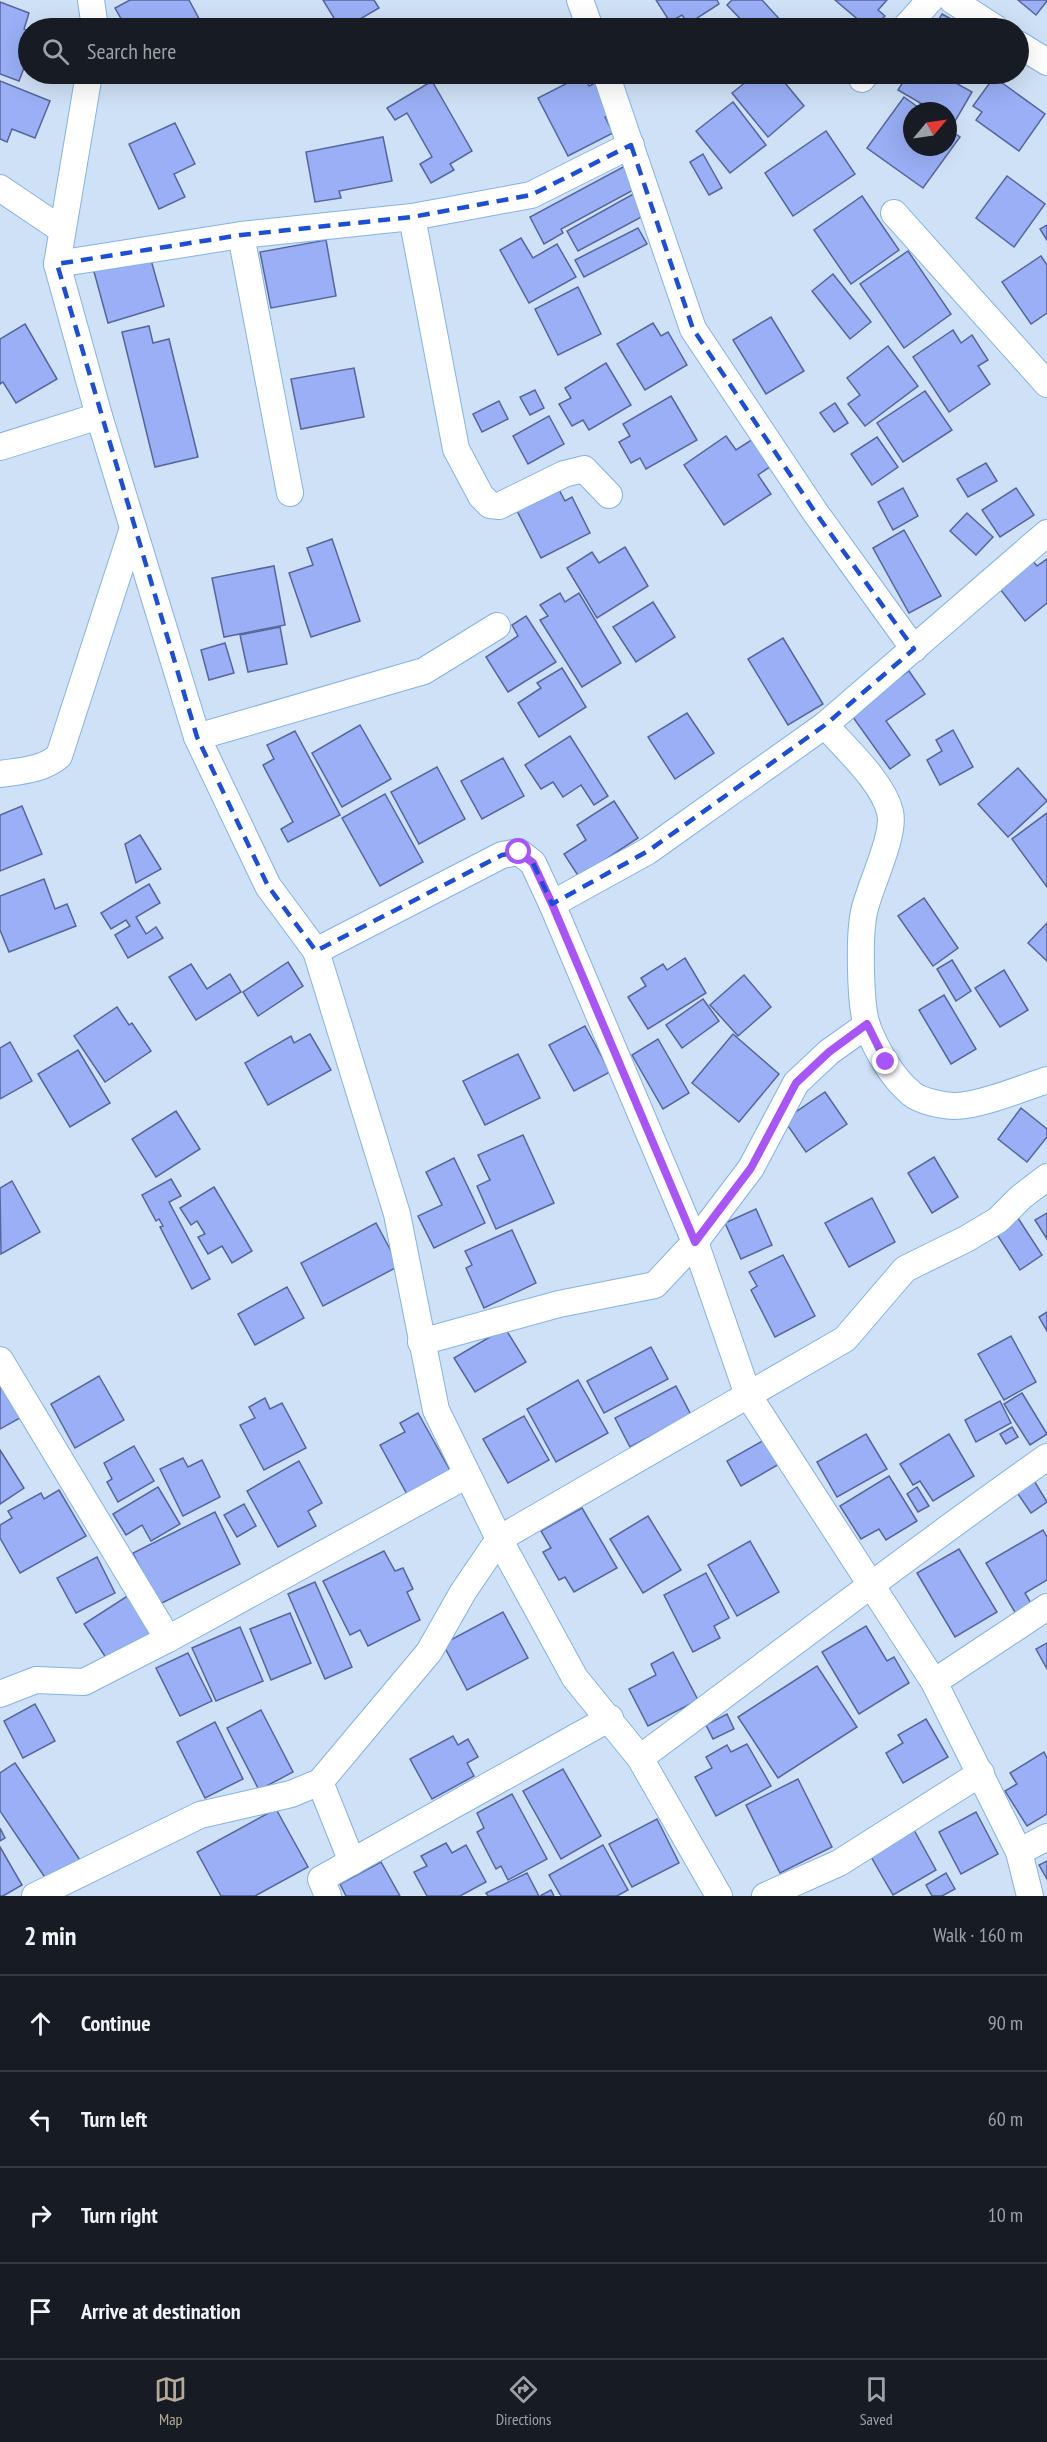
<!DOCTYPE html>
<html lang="en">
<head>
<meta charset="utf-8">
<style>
  :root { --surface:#171b24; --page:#20242c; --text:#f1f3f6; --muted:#9ea1a6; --line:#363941; --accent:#b6a998 }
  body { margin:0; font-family:"PT Sans Narrow",sans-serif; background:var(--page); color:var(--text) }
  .compass { position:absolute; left:903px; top:102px; width:54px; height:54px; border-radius:50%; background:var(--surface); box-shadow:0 6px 24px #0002; rotate:61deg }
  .stop { position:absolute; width:18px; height:18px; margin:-14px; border:4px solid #a855f7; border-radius:50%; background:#fff }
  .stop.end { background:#a855f7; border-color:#fff; box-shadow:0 2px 6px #0008 }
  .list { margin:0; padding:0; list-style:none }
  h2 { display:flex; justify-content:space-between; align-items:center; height:78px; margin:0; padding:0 24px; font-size:26px }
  h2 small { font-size:20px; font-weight:400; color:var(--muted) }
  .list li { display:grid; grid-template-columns:39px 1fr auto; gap:18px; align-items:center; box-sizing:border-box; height:96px; padding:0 24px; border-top:2px solid var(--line) }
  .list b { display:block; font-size:22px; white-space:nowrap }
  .list em { font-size:20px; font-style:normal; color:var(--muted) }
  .icon { flex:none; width:33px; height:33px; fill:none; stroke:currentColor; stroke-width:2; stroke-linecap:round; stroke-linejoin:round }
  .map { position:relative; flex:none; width:1047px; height:1896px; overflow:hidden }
  .search { position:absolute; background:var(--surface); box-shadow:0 6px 24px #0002; left:18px; right:18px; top:18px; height:66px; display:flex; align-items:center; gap:15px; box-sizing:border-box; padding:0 21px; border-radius:33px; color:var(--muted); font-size:22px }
  .sheet { height:462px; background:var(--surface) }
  nav { display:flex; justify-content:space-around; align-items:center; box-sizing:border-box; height:84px; border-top:2px solid var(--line); background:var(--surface); font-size:16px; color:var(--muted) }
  nav a { display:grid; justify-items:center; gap:3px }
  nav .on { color:var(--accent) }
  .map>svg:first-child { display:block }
</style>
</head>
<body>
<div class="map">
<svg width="1047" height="1896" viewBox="0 0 1047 1896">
  <rect width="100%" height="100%" fill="#cfe1f6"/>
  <g fill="#9aaff6" stroke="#56659b" stroke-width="1.5">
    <polygon points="130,0 189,0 204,28 117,28 124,24 115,8"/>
    <polygon points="323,0 374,0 379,8 360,19 362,23 353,28 340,28"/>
    <polygon points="656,0 717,0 719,4 688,24 682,15 670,22"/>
    <polygon points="732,0 762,0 783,23 778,28 749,28 727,5"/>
    <polygon points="835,0 887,0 878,10 885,16 873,28 868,28"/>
    <polygon points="1018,0 1047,0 1047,1 1036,15"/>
    <polygon points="0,2 29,13 24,29 28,31 28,57 19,81 0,74"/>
    <polygon points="942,14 967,28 934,28"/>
    <polygon points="756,74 786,74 781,78 804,106 768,137 732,93"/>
    <polygon points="908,74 940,74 972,92 954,123 948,119 948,111 934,111 898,90"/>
    <polygon points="583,75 589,86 597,82 613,113 605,117 613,133 568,156 538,98"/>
    <polygon points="994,77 1045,114 1019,151 976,120 982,112 973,106"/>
    <polygon points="0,81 50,101 35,138 12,129 7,142 0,139"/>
    <polygon points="432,81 472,151 450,164 454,170 431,183 420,164 432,157 407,113 395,120 387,108"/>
    <polygon points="904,97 923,111 912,111 912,147 948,147 948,129 960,137 923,188 867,148"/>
    <polygon points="733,102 766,145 730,173 696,131"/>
    <polygon points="175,123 195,164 174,174 185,197 159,209 129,144"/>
    <polygon points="826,131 855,174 793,216 765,173"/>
    <polygon points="383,137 392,181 339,191 341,198 315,202 306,152"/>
    <polygon points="703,154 722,188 709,195 690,162"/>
    <polygon points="625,166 637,188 561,229 563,233 544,244 530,217"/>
    <polygon points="1007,176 1045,204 1014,247 976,218"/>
    <polygon points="635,193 647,214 578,251 567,231"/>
    <polygon points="862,196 899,250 851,284 814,230"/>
    <polygon points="1047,225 1047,240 1040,229"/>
    <polygon points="638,228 647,244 584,277 575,260"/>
    <polygon points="521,238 533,258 557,244 576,277 529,303 500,250"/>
    <polygon points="326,240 336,296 271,308 260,252"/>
    <polygon points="908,251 951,314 904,348 860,284"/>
    <polygon points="149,253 164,306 108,323 93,268"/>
    <polygon points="1041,256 1047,265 1047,313 1031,324 1002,282"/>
    <polygon points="833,274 871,322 850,339 812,291"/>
    <polygon points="578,287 601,334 558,355 535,309"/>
    <polygon points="771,317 804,371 766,394 733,340"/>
    <polygon points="653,323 661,336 668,332 687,365 645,390 617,344"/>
    <polygon points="25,324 57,379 16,403 3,382 0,384 0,339"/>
    <polygon points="149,326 153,343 169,339 198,457 155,467 122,332"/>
    <polygon points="953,330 961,343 972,335 988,360 978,366 990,384 949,412 913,357"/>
    <polygon points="888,346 918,386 865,426 848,404 860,395 847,378"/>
    <polygon points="606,363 631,405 589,430 583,420 572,426 559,404 571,398 565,388"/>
    <polygon points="354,368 364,417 301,429 291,379"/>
    <polygon points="535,390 544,408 530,415 520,397"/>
    <polygon points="925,391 952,430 903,462 877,423"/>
    <polygon points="671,396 697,440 646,469 640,458 631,463 619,442 630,436 623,424"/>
    <polygon points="499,401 508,419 482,432 473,414"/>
    <polygon points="835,403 848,423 834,432 820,413"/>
    <polygon points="549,416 564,444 528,464 513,436"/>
    <polygon points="726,436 736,450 753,439 771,466 758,475 771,494 724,525 684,465"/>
    <polygon points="877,437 898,467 872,485 851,454"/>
    <polygon points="986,463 997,481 968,497 957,479"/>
    <polygon points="554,480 565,501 572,497 590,533 541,558 512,501"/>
    <polygon points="903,488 918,516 893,530 878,502"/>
    <polygon points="1016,488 1034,515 1000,537 982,510"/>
    <polygon points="967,513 993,537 976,555 950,531"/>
    <polygon points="904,530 941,596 909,613 873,548"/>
    <polygon points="332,539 360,621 311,637 289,573 313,565 307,548"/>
    <polygon points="625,547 648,586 597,618 567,568 592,552 599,563"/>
    <polygon points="1027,554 1037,566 1047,559 1047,603 1025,621 993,580"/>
    <polygon points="274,566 285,625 224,637 212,578"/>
    <polygon points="560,593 565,602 579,593 621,663 582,687 540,620 548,616 540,605"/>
    <polygon points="653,602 675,637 636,662 613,627"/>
    <polygon points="526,616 556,662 508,692 486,657 518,636 512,625"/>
    <polygon points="280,627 287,664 248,672 240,635"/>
    <polygon points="783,638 823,704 788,725 748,659"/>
    <polygon points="225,643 234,673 209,680 201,650"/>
    <polygon points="562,668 586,707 539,737 518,703 541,688 537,683"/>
    <polygon points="909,671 925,694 886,721 910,755 890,769 850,713"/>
    <polygon points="687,713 714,753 675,779 648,737"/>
    <polygon points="360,725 391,779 342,807 312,753"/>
    <polygon points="953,730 973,767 940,785 927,760 942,751 936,740"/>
    <polygon points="295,731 340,815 288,842 281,829 293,822 263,765 274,759 267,745"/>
    <polygon points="570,736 608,796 594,805 581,785 563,797 553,782 541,789 525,765"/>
    <polygon points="503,758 524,796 482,819 461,781"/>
    <polygon points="437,767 465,819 419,844 391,792"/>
    <polygon points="1018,768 1047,801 1008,837 978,804"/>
    <polygon points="385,794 423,862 380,886 342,818"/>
    <polygon points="614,801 638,838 579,877 564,854 586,840 577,825"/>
    <polygon points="22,806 42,854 0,871 0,815"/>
    <polygon points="1047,813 1047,887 1012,839"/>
    <polygon points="140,835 161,869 136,883 125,844"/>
    <polygon points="44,879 55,909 67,904 76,926 9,952 0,930 0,896"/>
    <polygon points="149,884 160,903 136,917 146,934 156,927 163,938 128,958 115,935 130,926 126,920 111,929 101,913"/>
    <polygon points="924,898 958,948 933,966 898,916"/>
    <polygon points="1047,923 1047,961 1028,943"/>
    <polygon points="685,958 706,993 648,1029 628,997 646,986 641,978 663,964 667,970"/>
    <polygon points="952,960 971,991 956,1001 937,969"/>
    <polygon points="288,962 303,986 258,1016 243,992"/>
    <polygon points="191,964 207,989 230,974 241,992 196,1020 169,977"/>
    <polygon points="1004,970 1028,1010 1000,1027 975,988"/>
    <polygon points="744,975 771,1007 738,1036 710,1005"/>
    <polygon points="944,995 976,1049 951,1064 919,1010"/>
    <polygon points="703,999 719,1021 682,1048 666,1025"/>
    <polygon points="117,1007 129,1025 132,1023 151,1051 105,1082 74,1036"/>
    <polygon points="585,1026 610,1072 574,1091 549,1045"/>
    <polygon points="310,1034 331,1070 268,1105 245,1063 291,1036 294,1043"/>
    <polygon points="733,1034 779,1074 739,1122 692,1083"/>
    <polygon points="658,1039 689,1093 663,1109 632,1055"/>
    <polygon points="10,1042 32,1081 0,1099 0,1048"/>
    <polygon points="78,1050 110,1103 70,1127 38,1074"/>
    <polygon points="518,1054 540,1098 485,1125 463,1081"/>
    <polygon points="825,1092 847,1124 806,1152 784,1120"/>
    <polygon points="1021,1108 1047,1129 1047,1137 1027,1162 998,1139"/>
    <polygon points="176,1111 200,1149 156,1177 132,1139"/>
    <polygon points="523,1135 554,1203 496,1229 477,1186 490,1180 478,1155"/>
    <polygon points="934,1157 958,1197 932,1213 908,1173"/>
    <polygon points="454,1158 485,1223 434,1248 418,1216 442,1205 426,1172"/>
    <polygon points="171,1179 181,1196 169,1202 210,1279 192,1289 160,1227 163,1226 159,1219 156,1221 142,1195"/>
    <polygon points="12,1181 40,1232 1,1254 0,1188"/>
    <polygon points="214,1187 252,1251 232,1263 222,1246 208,1254 198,1237 205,1234 197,1221 191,1225 180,1208"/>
    <polygon points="872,1198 895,1242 849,1267 825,1223"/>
    <polygon points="756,1209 772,1245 741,1259 725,1223"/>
    <polygon points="1047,1213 1047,1239 1035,1220"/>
    <polygon points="1016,1215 1042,1255 1020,1270 994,1230"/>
    <polygon points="376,1223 399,1266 323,1306 301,1263"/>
    <polygon points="512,1230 536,1283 484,1308 466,1268 472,1265 465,1251"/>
    <polygon points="783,1255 815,1316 775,1337 751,1290 757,1286 749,1272"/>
    <polygon points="287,1287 304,1318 255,1345 238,1314"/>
    <polygon points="1047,1312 1047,1331 1039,1317"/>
    <polygon points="505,1328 526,1362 475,1392 454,1358"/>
    <polygon points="1011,1336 1036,1382 1004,1400 978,1354"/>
    <polygon points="651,1347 668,1379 604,1413 587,1381"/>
    <polygon points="99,1376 124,1420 75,1448 51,1404"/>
    <polygon points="578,1380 608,1433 556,1462 527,1409"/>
    <polygon points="0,1384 20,1418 0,1429"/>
    <polygon points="676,1386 691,1415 630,1447 615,1418"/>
    <polygon points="1022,1393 1047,1434 1030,1445 1004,1404"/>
    <polygon points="265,1398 270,1409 282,1403 306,1448 264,1470 240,1425 255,1418 249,1407"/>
    <polygon points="1000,1401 1011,1423 976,1442 965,1420"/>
    <polygon points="418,1413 451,1472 408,1496 380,1445 405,1432 400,1423"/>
    <polygon points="524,1416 549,1460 508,1483 483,1439"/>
    <polygon points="1012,1427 1018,1437 1006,1444 1000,1434"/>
    <polygon points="866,1434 887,1469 837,1497 817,1462"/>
    <polygon points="949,1434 974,1476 933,1501 920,1481 913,1485 900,1464"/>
    <polygon points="766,1439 781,1463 741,1486 727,1461"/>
    <polygon points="134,1446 154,1481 118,1502 107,1482 112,1479 104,1463"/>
    <polygon points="0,1450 24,1488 0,1504"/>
    <polygon points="183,1458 188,1467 202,1460 220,1497 183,1516 160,1469"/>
    <polygon points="299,1461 322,1503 308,1511 316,1526 278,1547 247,1491"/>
    <polygon points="889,1476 917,1521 886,1540 879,1529 861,1539 840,1506"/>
    <polygon points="1033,1479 1047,1502 1031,1513 1016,1491"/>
    <polygon points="158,1487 180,1524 151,1541 142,1525 126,1535 113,1514"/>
    <polygon points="917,1487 929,1506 918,1512 907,1494"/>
    <polygon points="59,1490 86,1536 20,1573 0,1538 0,1525 12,1518 8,1511 41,1493 44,1499"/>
    <polygon points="244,1504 256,1526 237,1537 224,1515"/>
    <polygon points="582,1508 617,1568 574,1592 565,1577 559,1580 543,1552 551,1548 541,1531"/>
    <polygon points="215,1512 240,1564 158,1605 133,1553"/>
    <polygon points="648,1516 681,1570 643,1593 610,1539"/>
    <polygon points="1043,1530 1047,1537 1047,1580 1025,1593 1032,1605 1016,1614 986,1563"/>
    <polygon points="750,1541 779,1592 737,1616 708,1565"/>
    <polygon points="959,1549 997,1612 955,1637 917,1573"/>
    <polygon points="384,1551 395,1571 403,1568 413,1589 407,1592 420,1620 368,1646 360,1630 350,1635 323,1581"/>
    <polygon points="97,1557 115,1593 76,1613 57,1578"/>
    <polygon points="706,1573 729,1618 714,1626 720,1638 693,1652 664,1595"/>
    <polygon points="315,1582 352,1667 325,1679 288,1594"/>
    <polygon points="129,1595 154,1635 110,1664 84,1624"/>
    <polygon points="503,1612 528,1658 467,1690 443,1644"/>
    <polygon points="290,1613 311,1663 271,1680 250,1629"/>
    <polygon points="866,1626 887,1661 894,1657 909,1683 859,1714 822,1652"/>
    <polygon points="240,1627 263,1681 216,1701 192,1648"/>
    <polygon points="1047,1643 1047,1669 1036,1649"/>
    <polygon points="673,1652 698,1700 648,1726 629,1689 656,1675 651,1664"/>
    <polygon points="188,1653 212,1701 180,1716 156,1668"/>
    <polygon points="817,1666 857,1727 778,1778 738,1717"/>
    <polygon points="35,1704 55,1741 23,1758 4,1721"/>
    <polygon points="261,1710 293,1772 259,1790 227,1728"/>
    <polygon points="727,1714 734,1729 713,1739 706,1725"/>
    <polygon points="926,1719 948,1757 903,1783 886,1753 903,1743 898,1735"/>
    <polygon points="215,1722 243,1779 205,1798 177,1742"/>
    <polygon points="453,1736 458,1745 468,1739 478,1757 467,1763 474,1776 432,1799 410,1759"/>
    <polygon points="747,1744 771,1786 716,1816 695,1777 712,1768 706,1757 727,1745 731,1752"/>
    <polygon points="1044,1752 1047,1758 1047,1814 1027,1826 1005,1791 1017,1784 1010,1773"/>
    <polygon points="15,1763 80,1860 48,1882 0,1811 0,1773"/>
    <polygon points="563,1769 601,1836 561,1859 523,1791"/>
    <polygon points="798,1779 832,1847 780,1873 746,1805"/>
    <polygon points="512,1794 547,1859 508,1880 501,1866 496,1869 477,1832 484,1828 477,1813"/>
    <polygon points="276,1809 308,1867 255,1896 221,1896 197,1852"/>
    <polygon points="976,1812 998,1854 961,1874 939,1832"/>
    <polygon points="657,1819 679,1863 632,1887 609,1844"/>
    <polygon points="0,1828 5,1838 0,1841"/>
    <polygon points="914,1830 936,1870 893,1895 870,1855"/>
    <polygon points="446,1843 452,1853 466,1845 486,1882 460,1896 427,1896 414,1872 427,1866 421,1856"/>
    <polygon points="603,1845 628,1890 617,1896 561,1896 549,1875"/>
    <polygon points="0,1847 22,1885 3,1896 0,1896"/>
    <polygon points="1047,1861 1047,1879 1039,1865"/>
    <polygon points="381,1862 400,1896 346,1896 340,1884"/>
    <polygon points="527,1873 539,1896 488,1896 486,1893"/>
    <polygon points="946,1873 955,1889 942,1896 932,1896 926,1885"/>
    <polygon points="551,1890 554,1896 540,1896"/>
  </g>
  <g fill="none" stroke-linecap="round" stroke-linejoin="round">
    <defs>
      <g id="minor">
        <polyline points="91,0 95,28"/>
        <polyline points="580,0 590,28"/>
        <polyline points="952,0 995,28"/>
        <polyline points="905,28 930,0"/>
        <polyline points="1018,44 1047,62"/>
        <polyline points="89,74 57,264 99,416 197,737 268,886 316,951 397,1214 436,1410 499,1539 575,1678 640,1758 719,1896"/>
        <polyline points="606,74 693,329 815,512 914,649"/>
        <polyline points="862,79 866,74"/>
        <polyline points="0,188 62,230"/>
        <polyline points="894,213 1047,384"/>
        <polyline points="412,217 456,449 481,496 490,505 499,506 564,474 584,469 609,495"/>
        <polyline points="241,235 290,493"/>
        <polyline points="57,264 241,235 412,217 531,195 631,145"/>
        <polyline points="0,447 99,416"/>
        <path d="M1047 533 825 725C845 748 883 782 890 812 896 835 869 887 864 912 859 935 860 1005 867 1026 876 1049 892 1078 912 1094 920 1101 944 1106 955 1106 979 1106 1023 1088 1047 1080"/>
        <polyline points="197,737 424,671 497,626"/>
        <path d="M0 774C20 771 43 770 59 756L133 528"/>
        <polyline points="552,904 695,1242 748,1395 934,1682 1019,1852 1030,1896"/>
        <polyline points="316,951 502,855 519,852 533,863 552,904 648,851 825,725"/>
        <polyline points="421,1342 559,1304 655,1285 695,1242 751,1168 796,1083 829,1052 867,1025"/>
        <polyline points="0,1360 168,1639"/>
        <polyline points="934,1682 1047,1607"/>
        <polyline points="0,1694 36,1680 84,1682 168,1639 467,1475"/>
        <path d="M640 1758C776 1657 909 1554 1047 1457"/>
        <polyline points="320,1782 352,1862"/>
        <polyline points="1019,1852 1047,1837"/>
        <polyline points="35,1896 200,1815 291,1794 320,1782 429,1652 463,1592 499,1539 845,1339 905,1269 966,1239 998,1220 1021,1197 1047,1177"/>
        <polyline points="328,1896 321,1879 610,1718"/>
        <polyline points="765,1896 839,1863 981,1773"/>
      </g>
    </defs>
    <use href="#minor" stroke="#84b2e4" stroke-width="28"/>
    <use href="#minor" stroke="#fff" stroke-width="26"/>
  </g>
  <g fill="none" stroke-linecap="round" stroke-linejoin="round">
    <polyline stroke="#a855f7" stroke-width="8" points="519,852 533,863 552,904 695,1242 751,1168 796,1083 829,1052 867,1024 886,1062"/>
  </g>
  <path fill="none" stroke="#1d4ed8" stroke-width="4.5" stroke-dasharray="12 8" stroke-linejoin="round" d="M631 145 693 329 815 512 914 649 825 725 648 851 552 904 533 863 519 852 502 855 316 951 268 886 197 737 57 264 241 235 412 217 531 195Z"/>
</svg>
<svg class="compass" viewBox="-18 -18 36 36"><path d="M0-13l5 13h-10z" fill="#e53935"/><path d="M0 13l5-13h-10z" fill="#9ea1a6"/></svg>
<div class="stop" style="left:519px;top:852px"></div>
<div class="stop end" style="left:886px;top:1062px"></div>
<div class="search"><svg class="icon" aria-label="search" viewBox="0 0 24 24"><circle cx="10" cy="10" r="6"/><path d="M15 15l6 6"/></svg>Search here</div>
</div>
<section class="sheet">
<h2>2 min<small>Walk · 160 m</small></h2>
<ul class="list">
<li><svg class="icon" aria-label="ahead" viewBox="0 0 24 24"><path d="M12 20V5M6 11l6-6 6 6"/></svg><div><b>Continue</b></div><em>90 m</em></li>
<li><svg class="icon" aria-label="left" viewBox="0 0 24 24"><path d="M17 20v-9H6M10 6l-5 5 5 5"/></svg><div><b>Turn left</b></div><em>60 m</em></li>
<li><svg class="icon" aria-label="right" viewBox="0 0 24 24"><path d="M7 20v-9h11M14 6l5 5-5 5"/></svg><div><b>Turn right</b></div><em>10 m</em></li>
<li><svg class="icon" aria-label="arrive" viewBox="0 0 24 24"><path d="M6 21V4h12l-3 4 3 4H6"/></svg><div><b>Arrive at destination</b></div></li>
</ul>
</section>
<nav>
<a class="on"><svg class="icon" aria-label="map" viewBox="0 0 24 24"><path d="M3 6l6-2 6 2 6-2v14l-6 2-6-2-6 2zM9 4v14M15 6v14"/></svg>Map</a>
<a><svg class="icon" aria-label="directions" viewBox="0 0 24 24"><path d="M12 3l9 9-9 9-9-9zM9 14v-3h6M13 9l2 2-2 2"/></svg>Directions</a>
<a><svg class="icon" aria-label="saved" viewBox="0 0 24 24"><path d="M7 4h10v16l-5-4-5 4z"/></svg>Saved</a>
</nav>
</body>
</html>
